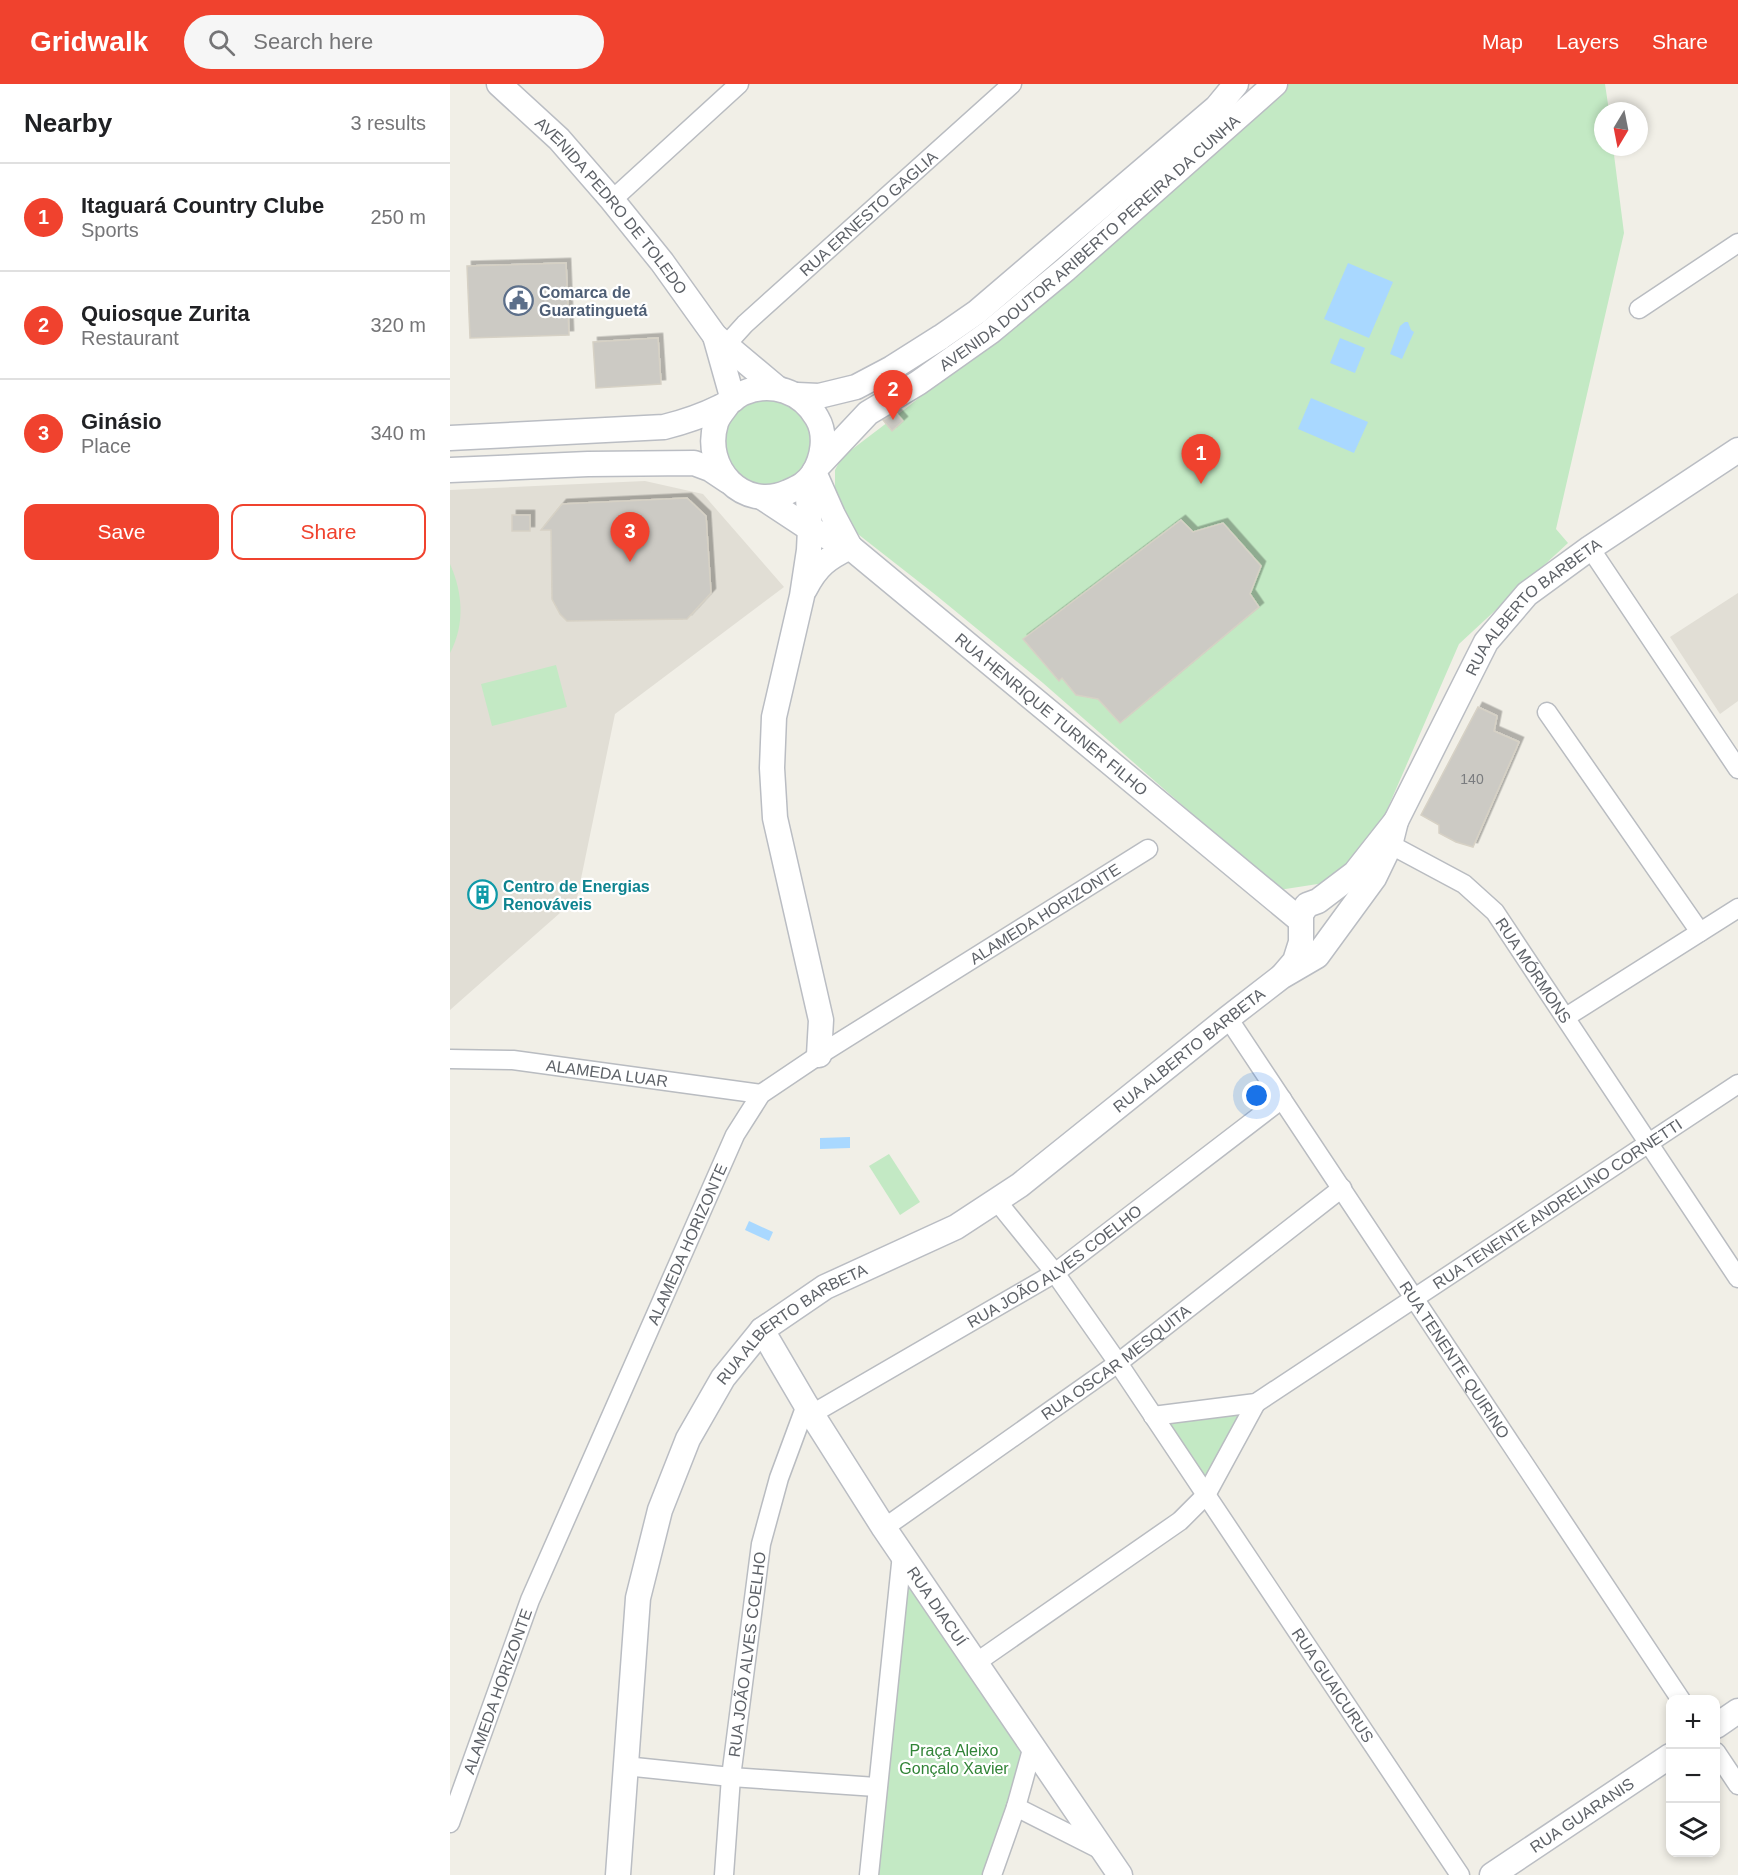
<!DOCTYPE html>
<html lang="en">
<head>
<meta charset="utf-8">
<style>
  :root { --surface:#fff; --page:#f6f6f6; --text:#202124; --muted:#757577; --line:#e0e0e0; --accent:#f0422e }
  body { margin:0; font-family:Arial,sans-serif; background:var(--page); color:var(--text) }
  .controls { position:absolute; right:18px; bottom:18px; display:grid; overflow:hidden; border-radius:12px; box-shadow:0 3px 9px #0003 }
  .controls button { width:54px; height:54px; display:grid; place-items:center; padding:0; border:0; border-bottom:2px solid var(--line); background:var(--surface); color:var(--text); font:30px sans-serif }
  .compass { position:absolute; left:1144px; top:18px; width:54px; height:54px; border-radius:50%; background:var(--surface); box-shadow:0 3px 9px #0003; rotate:190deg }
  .you { position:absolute; left:807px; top:1012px; width:21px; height:21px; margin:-15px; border:4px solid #fff; border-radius:50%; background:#1a73e8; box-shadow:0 0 0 9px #1a73e833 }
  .badge { display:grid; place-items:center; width:39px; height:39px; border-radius:50%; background:var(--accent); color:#fff; font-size:20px; font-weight:700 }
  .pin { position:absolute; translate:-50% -50px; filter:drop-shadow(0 2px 3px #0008) }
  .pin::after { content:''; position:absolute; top:32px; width:21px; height:18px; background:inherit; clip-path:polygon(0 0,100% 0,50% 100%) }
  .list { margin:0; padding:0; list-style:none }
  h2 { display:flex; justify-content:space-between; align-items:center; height:78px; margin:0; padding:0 24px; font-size:26px }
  h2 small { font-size:20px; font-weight:400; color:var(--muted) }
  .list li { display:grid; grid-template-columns:39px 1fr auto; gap:18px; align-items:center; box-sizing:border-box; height:108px; padding:0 24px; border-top:2px solid var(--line) }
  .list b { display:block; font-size:22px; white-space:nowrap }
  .list p { margin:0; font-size:20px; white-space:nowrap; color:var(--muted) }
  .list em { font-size:20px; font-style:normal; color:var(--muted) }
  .actions { display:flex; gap:12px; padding:18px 24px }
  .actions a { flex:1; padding:14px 0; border:2px solid var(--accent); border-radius:12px; text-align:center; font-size:21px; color:var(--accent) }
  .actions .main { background:var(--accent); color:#fff }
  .icon { flex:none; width:33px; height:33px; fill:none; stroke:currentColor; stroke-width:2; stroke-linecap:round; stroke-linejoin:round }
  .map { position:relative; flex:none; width:1288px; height:1791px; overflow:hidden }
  header { display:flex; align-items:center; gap:36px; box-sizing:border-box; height:84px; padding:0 30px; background:var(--accent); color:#fff }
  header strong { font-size:28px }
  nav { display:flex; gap:33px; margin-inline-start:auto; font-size:21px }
  .search { width:420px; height:54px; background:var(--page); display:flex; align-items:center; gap:15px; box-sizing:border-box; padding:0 21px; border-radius:33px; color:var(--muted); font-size:22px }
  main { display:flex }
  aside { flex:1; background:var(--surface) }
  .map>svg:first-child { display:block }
</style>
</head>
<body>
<header>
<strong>Gridwalk</strong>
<div class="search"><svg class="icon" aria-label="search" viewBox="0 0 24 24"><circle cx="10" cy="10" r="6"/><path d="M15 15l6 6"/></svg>Search here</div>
<nav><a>Map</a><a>Layers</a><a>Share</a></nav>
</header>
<main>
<aside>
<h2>Nearby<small>3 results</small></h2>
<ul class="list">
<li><span class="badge">1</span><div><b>Itaguará Country Clube</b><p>Sports</p></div><em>250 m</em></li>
<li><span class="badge">2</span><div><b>Quiosque Zurita</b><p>Restaurant</p></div><em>320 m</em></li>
<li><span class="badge">3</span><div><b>Ginásio</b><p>Place</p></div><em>340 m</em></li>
</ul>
<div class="actions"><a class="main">Save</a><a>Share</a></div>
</aside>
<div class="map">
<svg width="1288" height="1791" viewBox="0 0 1288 1791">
  <defs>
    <filter id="shadow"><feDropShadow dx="4.5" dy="-4.5" stdDeviation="0" flood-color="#0004"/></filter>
  </defs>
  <rect width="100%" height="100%" fill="#f1efe7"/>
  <g fill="#e1ded5">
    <polygon points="195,397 253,410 334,503 165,630 127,814 0,926 0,406"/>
    <polygon points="1288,509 1288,617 1270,630 1220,553"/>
  </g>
  <g fill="#c3e9c4">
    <polygon points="839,0 1155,0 1159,27 1153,27 1153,63 1163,63 1174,149 1106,445 1118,459 1009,560 920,765 887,797 829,806 593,599 487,512 404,447 385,413 385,386 392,373 459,322"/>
    <circle cx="317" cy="358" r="43"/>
    <path d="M0 480C13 509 15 541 0 569Z"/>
    <polygon points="106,581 117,623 42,642 31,600"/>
    <polygon points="439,1070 470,1118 450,1131 419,1082"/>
    <polygon points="801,1322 756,1407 706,1332"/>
    <polygon points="455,1488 576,1663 535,1791 426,1791"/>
  </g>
  <g fill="#a9d8ff">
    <polygon points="898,179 943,198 919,254 874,235"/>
    <polygon points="955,238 958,238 961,246 964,248 952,275 940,270 950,242"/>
    <polygon points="890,254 915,264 905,289 880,279"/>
    <polygon points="861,314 918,338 904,369 848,345"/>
    <polygon points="400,1053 400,1064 370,1065 370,1054"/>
    <polygon points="299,1137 323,1148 319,1157 295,1146"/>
  </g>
  <g fill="#cccac4" stroke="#d6d1c5" stroke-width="1.5" filter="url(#shadow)">
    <polygon points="116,179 119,251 20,254 17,182"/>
    <polygon points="208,254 211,300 146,304 143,258"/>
    <polygon points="446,329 453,337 442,347 433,336"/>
    <polygon points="237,414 256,432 261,509 237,535 117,537 110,530 102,515 101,446 91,446 112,420"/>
    <rect x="62" y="431" width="18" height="16"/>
    <polygon points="731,436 743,448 773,439 811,482 800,510 809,523 670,639 648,615 626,611 612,594 609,597 573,555"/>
    <polygon points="1028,623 1047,632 1044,647 1069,658 1023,763 1006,758 989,749 989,741 971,731"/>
    <polygon points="36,803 40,815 27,819 23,806"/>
  </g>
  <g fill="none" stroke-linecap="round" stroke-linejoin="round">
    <defs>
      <g id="street">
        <polyline points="162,116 289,0"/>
        <polyline points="1189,225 1288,159"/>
        <path id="s1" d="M276 261 295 240 562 0"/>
        <polyline points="1140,464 1288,685"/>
        <polyline points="1097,628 1250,848"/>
        <path id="s2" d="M930 755 1014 800 1045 828 1288 1194"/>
        <polyline points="1116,933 1288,824"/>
        <path id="s3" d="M778 934 1231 1616"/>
        <path id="s4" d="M0 975 63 976 311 1010"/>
        <path id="s5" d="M546 1116 605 1189 668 1279 1010 1791"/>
        <path id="s6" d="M362 1330 605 1189 832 1015"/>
        <path id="s7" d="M703 1332 806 1319 1288 1000"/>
        <path id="s8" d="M434 1444 668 1279 892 1104"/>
        <polyline points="527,1578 730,1437 756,1411 806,1319"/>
        <polyline points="1266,1668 1288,1701"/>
        <polyline points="175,1682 281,1693 426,1703"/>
        <polyline points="566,1723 653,1767"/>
        <path id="s9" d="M0 1739 80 1516 285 1051 311 1010 369 971 698 765"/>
        <path id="s10" d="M274 1791 281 1693 311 1460 329 1394 356 1321"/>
        <polyline points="419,1791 452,1470"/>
        <polyline points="542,1791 566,1723 583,1662"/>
      </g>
      <g id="secondary">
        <path id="s11" d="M49 0 109 55 162 116 212 178 265 252 327 304"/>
        <polyline points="265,252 283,316"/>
        <polyline points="347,311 369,312 406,303 442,284 491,253 527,228 767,23 786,0"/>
        <path d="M0 354 214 343C234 338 252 332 270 323 278 320 285 313 293 309 321 297 352 307 367 334 377 351 373 374 363 390 356 400 349 403 338 408 293 428 252 384 266 339 268 332 274 326 278 320"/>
        <path id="s12" d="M370 380 418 329 468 299 540 248 616 185 825 0"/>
        <polyline points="0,386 138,380 244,379 260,385 278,397"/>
        <polyline points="364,388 383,431 400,463"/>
        <polyline points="357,398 360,445 359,466 352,512 324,633 322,684 325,734 371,936 369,971"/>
        <path id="s13" d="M313 414 360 445 400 463 850 836"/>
        <path d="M355 505C367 481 378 474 400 463"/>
        <path id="s14" d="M833 891 845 877 851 858V830L857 821 868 817 905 789 946 737 1036 558 1077 510 1140 464 1288 366"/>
        <path id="s15" d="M312 1246 356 1321 434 1444 670 1791"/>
        <polyline points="1266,1642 1288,1627"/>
        <path id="s16" d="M168 1791 188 1514 210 1426 238 1355 273 1294 312 1246 375 1203 506 1143 570 1101 778 934 831 893 867 872 924 794 940 761 946 737"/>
        <path id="s17" d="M1042 1791 1220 1672"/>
      </g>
    </defs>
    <use href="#street" stroke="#b9bcc1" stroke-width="21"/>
    <use href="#secondary" stroke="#babdc3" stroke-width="27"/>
    <use href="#street" stroke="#fff" stroke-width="18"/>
    <use href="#secondary" stroke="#fff" stroke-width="24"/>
  </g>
  <defs>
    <symbol id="civic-ring" viewBox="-11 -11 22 22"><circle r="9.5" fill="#fff" stroke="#5c6f8a" stroke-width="1.5"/><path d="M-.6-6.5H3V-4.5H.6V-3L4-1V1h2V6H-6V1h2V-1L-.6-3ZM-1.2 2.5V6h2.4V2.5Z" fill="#5c6f8a"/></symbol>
    <symbol id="building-ring" viewBox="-11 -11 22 22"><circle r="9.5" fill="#fff" stroke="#0f9aa8" stroke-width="1.5"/><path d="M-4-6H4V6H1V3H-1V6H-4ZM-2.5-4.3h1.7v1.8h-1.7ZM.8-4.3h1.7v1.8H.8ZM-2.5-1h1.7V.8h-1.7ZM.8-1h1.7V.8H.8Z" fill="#0f9aa8"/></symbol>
  </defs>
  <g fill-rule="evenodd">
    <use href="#civic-ring" x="52" y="200" width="33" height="33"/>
    <use href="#building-ring" x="16" y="794" width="33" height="33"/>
  </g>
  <g text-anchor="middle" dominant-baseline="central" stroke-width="4.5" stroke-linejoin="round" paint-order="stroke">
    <g font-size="14" fill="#7a7c7f">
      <text x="1022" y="695">140</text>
    </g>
    <g font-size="16" fill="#5e6268" stroke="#fff">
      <text stroke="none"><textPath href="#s11" startOffset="166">AVENIDA PEDRO DE TOLEDO</textPath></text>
      <text stroke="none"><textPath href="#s1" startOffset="194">RUA ERNESTO GAGLIA</textPath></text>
      <text stroke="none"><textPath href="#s12" startOffset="350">AVENIDA DOUTOR ARIBERTO PEREIRA DA CUNHA</textPath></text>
      <text stroke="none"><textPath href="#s14" startOffset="460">RUA ALBERTO BARBETA</textPath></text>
      <text stroke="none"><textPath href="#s13" startOffset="362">RUA HENRIQUE TURNER FILHO</textPath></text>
      <text stroke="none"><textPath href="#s9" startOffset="1130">ALAMEDA HORIZONTE</textPath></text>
      <text stroke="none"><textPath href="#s2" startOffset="207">RUA MÓRMONS</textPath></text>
      <text stroke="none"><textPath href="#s16" startOffset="1090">RUA ALBERTO BARBETA</textPath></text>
      <text stroke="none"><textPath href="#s4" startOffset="158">ALAMEDA LUAR</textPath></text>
      <text stroke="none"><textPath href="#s7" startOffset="465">RUA TENENTE ANDRELINO CORNETTI</textPath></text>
      <text stroke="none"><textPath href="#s9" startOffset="626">ALAMEDA HORIZONTE</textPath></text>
      <text stroke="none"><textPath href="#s6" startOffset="284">RUA JOÃO ALVES COELHO</textPath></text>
      <text stroke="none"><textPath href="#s16" startOffset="604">RUA ALBERTO BARBETA</textPath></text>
      <text stroke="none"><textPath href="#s3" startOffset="410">RUA TENENTE QUIRINO</textPath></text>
      <text stroke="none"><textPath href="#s8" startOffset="285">RUA OSCAR MESQUITA</textPath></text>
      <text stroke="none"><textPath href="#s15" startOffset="327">RUA DIACUÍ</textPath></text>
      <text stroke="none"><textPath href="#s10" startOffset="222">RUA JOÃO ALVES COELHO</textPath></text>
      <text stroke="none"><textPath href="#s5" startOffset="591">RUA GUAICURUS</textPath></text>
      <text stroke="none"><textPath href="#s9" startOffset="140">ALAMEDA HORIZONTE</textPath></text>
      <text stroke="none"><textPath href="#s17" startOffset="108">RUA GUARANIS</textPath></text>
    </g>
    <g font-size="16" font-weight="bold" fill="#4e5e75" stroke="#fff" text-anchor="start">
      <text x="89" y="208">Comarca de<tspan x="89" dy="18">Guaratinguetá</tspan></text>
    </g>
    <g font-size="16" font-weight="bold" fill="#0d838f" stroke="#fff" text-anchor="start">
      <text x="53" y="802">Centro de Energias<tspan x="53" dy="18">Renováveis</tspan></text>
    </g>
    <g font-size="16" fill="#318437" stroke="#fff">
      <text x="504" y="1666">Praça Aleixo<tspan x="504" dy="18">Gonçalo Xavier</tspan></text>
    </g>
  </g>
</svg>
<div class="controls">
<button>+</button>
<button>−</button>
<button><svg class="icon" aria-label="layers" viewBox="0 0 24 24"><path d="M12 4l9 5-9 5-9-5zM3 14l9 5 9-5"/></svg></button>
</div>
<svg class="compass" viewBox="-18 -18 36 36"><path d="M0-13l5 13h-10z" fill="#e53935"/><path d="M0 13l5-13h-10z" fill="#757577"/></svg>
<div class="you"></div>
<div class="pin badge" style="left:751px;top:400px">1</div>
<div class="pin badge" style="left:443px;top:336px">2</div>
<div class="pin badge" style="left:180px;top:478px">3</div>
</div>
</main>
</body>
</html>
